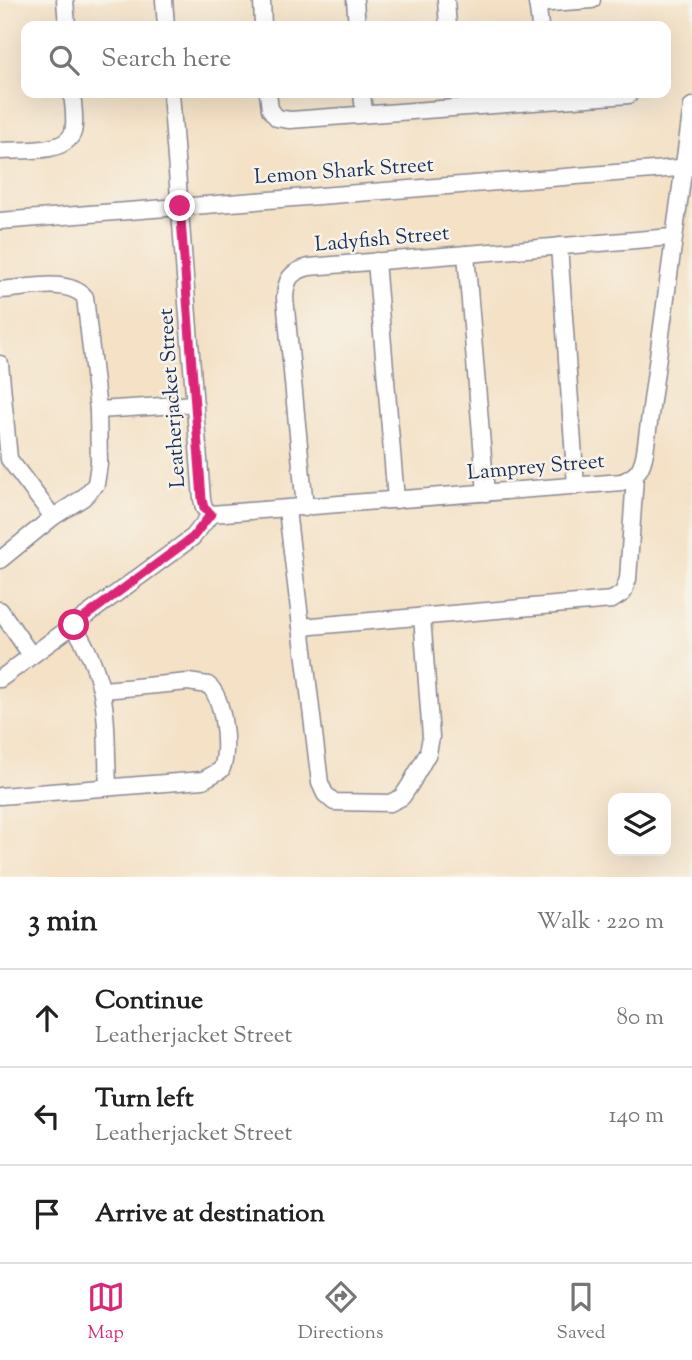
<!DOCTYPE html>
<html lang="en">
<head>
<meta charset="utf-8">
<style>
  :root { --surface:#fff; --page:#f2f2f2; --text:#222; --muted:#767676; --line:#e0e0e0; --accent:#db2777 }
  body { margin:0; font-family:"Sorts Mill Goudy",serif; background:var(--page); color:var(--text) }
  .controls { position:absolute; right:21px; bottom:21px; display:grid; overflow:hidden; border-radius:14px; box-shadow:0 7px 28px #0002 }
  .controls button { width:63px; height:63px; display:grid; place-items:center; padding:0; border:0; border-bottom:2px solid var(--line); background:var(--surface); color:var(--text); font:35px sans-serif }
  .stop { position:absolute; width:21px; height:21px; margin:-16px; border:5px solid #db2777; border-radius:50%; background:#fff }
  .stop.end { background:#db2777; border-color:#fff; box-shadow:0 2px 7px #0008 }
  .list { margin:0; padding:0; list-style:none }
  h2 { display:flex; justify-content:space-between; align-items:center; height:91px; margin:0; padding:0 28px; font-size:30px }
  h2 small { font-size:23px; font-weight:400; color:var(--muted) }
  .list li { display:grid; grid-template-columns:46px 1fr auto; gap:21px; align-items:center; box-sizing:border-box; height:98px; padding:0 28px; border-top:2px solid var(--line) }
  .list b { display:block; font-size:26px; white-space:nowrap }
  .list p { margin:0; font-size:23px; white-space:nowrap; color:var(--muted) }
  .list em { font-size:23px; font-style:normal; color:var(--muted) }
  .icon { flex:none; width:38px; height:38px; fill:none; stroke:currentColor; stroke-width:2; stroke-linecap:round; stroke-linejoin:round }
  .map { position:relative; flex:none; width:692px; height:877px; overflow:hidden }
  .search { position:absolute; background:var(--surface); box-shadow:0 7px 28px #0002; left:21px; right:21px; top:21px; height:77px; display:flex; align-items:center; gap:18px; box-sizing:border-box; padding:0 24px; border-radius:14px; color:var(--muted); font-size:26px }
  .sheet { height:385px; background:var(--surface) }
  nav { display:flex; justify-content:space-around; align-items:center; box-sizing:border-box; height:98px; border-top:2px solid var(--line); background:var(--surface); font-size:19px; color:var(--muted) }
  nav a { display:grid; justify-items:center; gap:4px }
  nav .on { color:var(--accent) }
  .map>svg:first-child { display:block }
</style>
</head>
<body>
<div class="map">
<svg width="692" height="877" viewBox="0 0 692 877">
  <rect width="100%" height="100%" fill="#f7f3e8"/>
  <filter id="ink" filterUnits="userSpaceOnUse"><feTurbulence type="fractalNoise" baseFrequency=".0143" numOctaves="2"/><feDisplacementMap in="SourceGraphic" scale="14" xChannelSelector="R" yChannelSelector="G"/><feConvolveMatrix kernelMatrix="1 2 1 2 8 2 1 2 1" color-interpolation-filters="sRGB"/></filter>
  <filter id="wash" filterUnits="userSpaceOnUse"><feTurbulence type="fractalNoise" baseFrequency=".00686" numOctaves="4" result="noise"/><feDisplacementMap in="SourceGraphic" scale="28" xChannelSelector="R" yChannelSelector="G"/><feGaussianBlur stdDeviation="1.57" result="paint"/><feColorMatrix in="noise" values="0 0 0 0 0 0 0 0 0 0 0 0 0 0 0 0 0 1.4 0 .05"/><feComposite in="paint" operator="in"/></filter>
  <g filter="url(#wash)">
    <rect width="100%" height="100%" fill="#f4e1c6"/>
  </g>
  <g filter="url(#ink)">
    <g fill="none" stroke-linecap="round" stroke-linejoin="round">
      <defs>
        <g id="minor">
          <polyline points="65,0 67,26"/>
          <polyline points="164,0 166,26"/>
          <polyline points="262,0 263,26"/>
          <polyline points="355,0 357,26"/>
          <polyline points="446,0 448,26"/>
          <polyline points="537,0 540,26"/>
          <polyline points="537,4 592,0"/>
          <polyline points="171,93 202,499 204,508 211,514"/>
          <polyline points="268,93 270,109 277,118 290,120 629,95"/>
          <polyline points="362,93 364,112"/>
          <path d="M0 151C19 149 65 155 73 132 76 121 73 104 72 93"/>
          <polyline points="0,221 692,167"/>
          <polyline points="559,246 576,486"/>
          <polyline points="466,254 486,493"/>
          <polyline points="376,261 396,500"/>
          <path d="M0 290C25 289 67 277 85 297L98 410 99 464 96 484 83 498 53 517 0 560"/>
          <polyline points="0,364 9,459 53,517"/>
          <polyline points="98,410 195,404"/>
          <path d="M305 508 285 298C286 279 290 272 309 267L672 237"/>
          <polyline points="287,510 320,783 325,794 334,802 390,803 402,797 410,785 428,753 431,737 422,616"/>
          <path d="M211 514 622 482C638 475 642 469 645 452L692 106"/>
          <polyline points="0,610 31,655"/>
          <path d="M74 626C111 686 105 719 108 787"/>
          <polyline points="301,627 612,600 623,593 628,579 635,476"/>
          <polyline points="0,679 193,537 211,514"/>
          <path d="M0 796 203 780 221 770C230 753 224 697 208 685L188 682 104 690"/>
        </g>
      </defs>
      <use href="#minor" stroke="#888892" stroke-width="19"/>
      <use href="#minor" stroke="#fff" stroke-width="16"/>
    </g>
  </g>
  <g fill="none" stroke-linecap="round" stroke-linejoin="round" filter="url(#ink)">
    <polyline stroke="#db2777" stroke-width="9" points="74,625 193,537 211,514 204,508 202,499 180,206"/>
  </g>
  <g text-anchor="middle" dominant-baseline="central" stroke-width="5" stroke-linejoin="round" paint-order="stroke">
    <g font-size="21" fill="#1b2f5e" stroke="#f7f3e8">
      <text transform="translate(344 172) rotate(-4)">Lemon Shark Street</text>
      <text transform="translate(382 240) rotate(-5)">Ladyfish Street</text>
      <text transform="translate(173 398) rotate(-94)">Leatherjacket Street</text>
      <text transform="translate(536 468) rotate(-5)">Lamprey Street</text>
    </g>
  </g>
</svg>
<div class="controls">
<button><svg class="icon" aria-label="layers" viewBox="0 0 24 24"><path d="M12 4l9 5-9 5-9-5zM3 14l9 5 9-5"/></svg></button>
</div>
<div class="stop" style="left:74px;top:625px"></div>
<div class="stop end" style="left:180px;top:206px"></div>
<div class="search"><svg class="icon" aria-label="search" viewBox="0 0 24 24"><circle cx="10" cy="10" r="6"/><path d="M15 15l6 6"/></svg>Search here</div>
</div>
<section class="sheet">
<h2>3 min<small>Walk · 220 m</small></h2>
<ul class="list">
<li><svg class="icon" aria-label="ahead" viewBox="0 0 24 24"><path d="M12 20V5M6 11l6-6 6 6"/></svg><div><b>Continue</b><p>Leatherjacket Street</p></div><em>80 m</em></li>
<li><svg class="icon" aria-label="left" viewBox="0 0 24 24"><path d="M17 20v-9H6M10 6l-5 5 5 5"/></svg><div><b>Turn left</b><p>Leatherjacket Street</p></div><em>140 m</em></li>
<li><svg class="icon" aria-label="arrive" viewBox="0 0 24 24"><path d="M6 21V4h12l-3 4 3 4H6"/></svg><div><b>Arrive at destination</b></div></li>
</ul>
</section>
<nav>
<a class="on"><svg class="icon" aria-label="map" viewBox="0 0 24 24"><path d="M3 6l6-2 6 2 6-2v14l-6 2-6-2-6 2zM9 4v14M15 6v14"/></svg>Map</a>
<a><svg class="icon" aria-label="directions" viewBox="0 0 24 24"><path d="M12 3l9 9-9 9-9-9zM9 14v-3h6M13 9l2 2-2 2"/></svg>Directions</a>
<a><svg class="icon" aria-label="saved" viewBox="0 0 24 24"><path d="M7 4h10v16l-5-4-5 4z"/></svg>Saved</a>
</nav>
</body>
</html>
